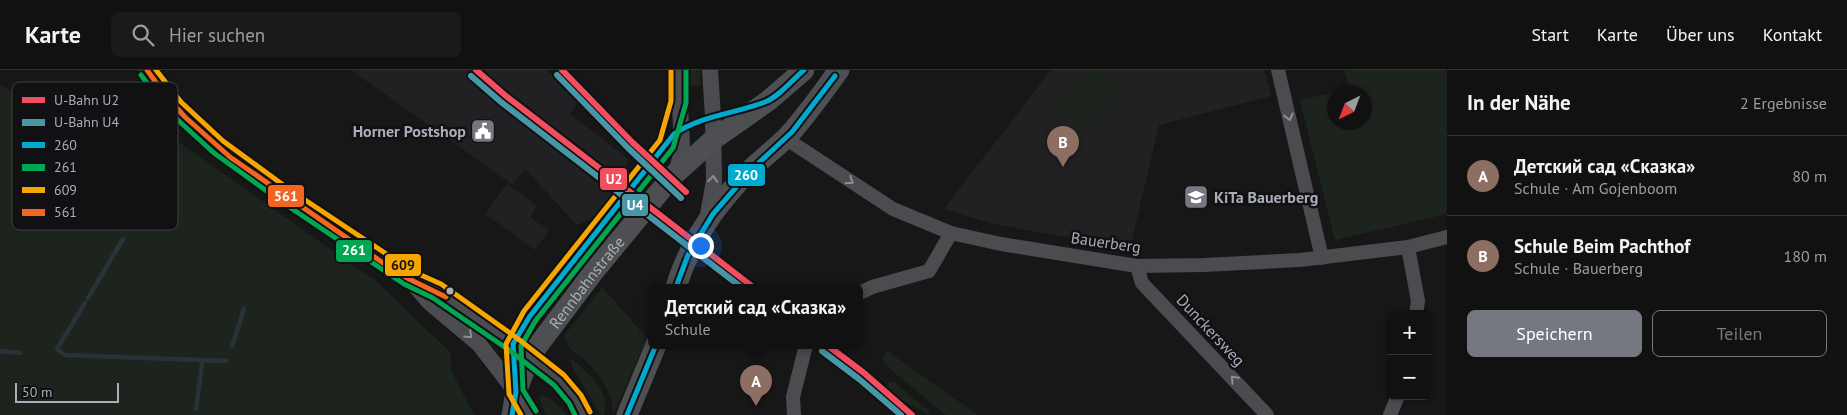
<!DOCTYPE html>
<html lang="de">
<head>
<meta charset="utf-8">
<style>
  :root { --surface:#111; --page:#1a1a1a; --text:#f1f3f6; --muted:#9c9d9f; --line:#303131; --accent:#757880 }
  body { margin:0; font-family:"PT Sans",sans-serif; background:var(--page); color:var(--text) }
  .controls { position:absolute; right:15px; bottom:15px; display:grid; overflow:hidden; border-radius:8px; box-shadow:0 1px 4px #0004 }
  .controls button { width:45px; height:45px; display:grid; place-items:center; padding:0; border:0; border-bottom:1px solid var(--line); background:var(--surface); color:var(--text); font:25px sans-serif }
  .compass { position:absolute; left:1327px; top:15px; width:45px; height:45px; border-radius:50%; background:var(--surface); box-shadow:0 1px 4px #0004; rotate:222deg }
  .scale { position:absolute; left:15px; bottom:12px; width:104px; box-sizing:border-box; padding-left:5px; border:2px solid #a8adb8; border-top:0; font-size:14px; line-height:18px; white-space:nowrap; color:#a8adb8; -webkit-text-stroke:4px #111113; paint-order:stroke }
  .you { position:absolute; left:700px; top:175px; width:18px; height:18px; margin:-12px; border:4px solid #fff; border-radius:50%; background:#1a73e8; box-shadow:0 0 0 8px #1a73e833 }
  .badge { display:grid; place-items:center; width:32px; height:32px; border-radius:50%; background:var(--accent); color:#fff; font-size:16px; font-weight:700 }
  .pin { position:absolute; translate:-50% -41px; filter:drop-shadow(0 1px 2px #0008) }
  .pin::after { content:''; position:absolute; top:26px; width:18px; height:15px; background:inherit; clip-path:polygon(0 0,100% 0,50% 100%) }
  .popup { position:absolute; left:648px; top:214px; width:215px; height:65px; box-sizing:border-box; display:grid; place-content:center; border-radius:8px; background:var(--surface); filter:drop-shadow(0 1px 4px #0005); font-size:16px; white-space:nowrap; color:var(--muted) }
  .popup b { font-size:19px; color:var(--text) }
  .popup::after { content:''; position:absolute; left:50%; top:100%; margin-left:-10px; border:10px solid transparent; border-top-color:var(--surface) }
  .list { margin:0; padding:0; list-style:none }
  h2 { display:flex; justify-content:space-between; align-items:center; height:65px; margin:0; padding:0 20px; font-size:21px }
  h2 small { font-size:16px; font-weight:400; color:var(--muted) }
  .list li { display:grid; grid-template-columns:32px 1fr auto; gap:15px; align-items:center; box-sizing:border-box; height:80px; padding:0 20px; border-top:1px solid var(--line) }
  .list b { display:block; font-size:19px; white-space:nowrap }
  .list p { margin:0; font-size:16px; white-space:nowrap; color:var(--muted) }
  .list em { font-size:16px; font-style:normal; color:var(--muted) }
  .actions { display:flex; gap:10px; padding:15px 20px }
  .actions a { flex:1; padding:11px 0; border:1px solid var(--accent); border-radius:8px; text-align:center; font-size:18px; color:var(--accent) }
  .actions .main { background:var(--accent); color:#fff }
  .icon { flex:none; width:28px; height:28px; fill:none; stroke:currentColor; stroke-width:2; stroke-linecap:round; stroke-linejoin:round }
  .map { position:relative; flex:none; width:1447px; height:345px; overflow:hidden }
  header { display:flex; align-items:center; gap:30px; box-sizing:border-box; height:70px; padding:0 25px; background:var(--surface); border-bottom:1px solid var(--line) }
  header strong { font-size:24px }
  nav { display:flex; gap:28px; margin-inline-start:auto; font-size:18px }
  .search { width:350px; height:45px; background:var(--page); display:flex; align-items:center; gap:12px; box-sizing:border-box; padding:0 18px; border-radius:8px; color:var(--muted); font-size:19px }
  main { display:flex }
  aside { flex:1; background:var(--surface) }
  .map>svg:first-child { display:block }
</style>
</head>
<body>
<header>
<strong>Karte</strong>
<div class="search"><svg class="icon" aria-label="search" viewBox="0 0 24 24"><circle cx="10" cy="10" r="6"/><path d="M15 15l6 6"/></svg>Hier suchen</div>
<nav><a>Start</a><a>Karte</a><a>Über uns</a><a>Kontakt</a></nav>
</header>
<main>
<div class="map">
<svg width="1447" height="345" viewBox="0 0 1447 345">
  <rect width="100%" height="100%" fill="#171717"/>
  <g fill="#212123">
    <polygon points="351,0 546,0 581,29 570,44 628,89 617,131 594,148 577,155 525,99 513,115"/>
    <polygon points="1051,0 1264,0 1271,26 1159,55 1132,170 1080,169 1036,162 990,153 944,139"/>
    <polygon points="507,114 537,136 530,147 549,161 535,180 485,144"/>
  </g>
  <g fill="#1d241e" fill-rule="evenodd">
    <polygon points="685,0 700,0 701,15 686,17"/>
    <polygon points="1086,0 1102,0 1123,17 1085,65 1054,40"/>
    <path d="M1344 0H1447V144L1335 170 1300 30 1349 19ZM1334 22H1364V52H1334Z"/>
    <polygon points="0,15 30,32 163,61 377,212 450,282 452,302 474,345 0,345"/>
    <path d="M602 217 647 268 613 345C613 327 603 307 589 294 577 282 571 285 564 266Z"/>
    <polygon points="888,281 890,283 978,345 946,345 884,294 883,288"/>
    <path d="M570 288C587 301 611 321 604 345H601L573 299Z"/>
    <polygon points="890,312 894,312 930,342 928,344 889,324 887,314"/>
    <polygon points="543,325 554,331 567,345 546,345 539,329"/>
  </g>
  <g fill="none" stroke-linecap="round" stroke-linejoin="round">
    <g stroke="#2a3239" stroke-width="4.5">
      <polyline points="88,228 123,169"/>
      <polyline points="85,233 57,279 65,285 226,291"/>
      <polyline points="232,276 244,239"/>
      <polyline points="0,281 20,283"/>
      <polyline points="196,339 202,294"/>
    </g>
    <g stroke="#4b4c50" stroke-width="14">
      <polyline points="1278,0 1322,188"/>
      <polyline points="785,68 893,139 951,163 1001,174 1137,196 1204,195 1300,190 1408,177 1447,167"/>
      <polyline points="1408,177 1418,231 1416,244"/>
      <polyline points="1137,196 1142,213 1267,345"/>
      <polyline points="860,223 872,217 929,201 951,163"/>
      <polyline points="794,345 793,327 806,275"/>
      <polyline points="1390,345 1398,326"/>
    </g>
    <g stroke="#4b4c50" stroke-width="16">
      <path d="M147 0C184 58 241 96 297 134 334 158 371 183 408 208L437 221 530 286"/>
      <polyline points="675,105 681,86 682,75 678,0"/>
      <polyline points="707,150 714,111 713,47 710,0"/>
      <polyline points="412,212 429,232 479,274 516,322"/>
    </g>
    <g stroke="#4a4a4e" stroke-width="19">
      <path d="M530 286C552 303 571 319 583 345"/>
      <polyline points="516,322 530,345"/>
    </g>
    <g stroke="#4d4f52" stroke-width="21">
      <path d="M676 217C690 172 713 139 745 105 758 92 772 81 785 69 805 48 822 23 839 0"/>
      <path id="s1" d="M512 345 516 322 530 286 595 200 661 120 676 103 714 69 768 31 804 0"/>
      <polyline points="627,345 656,275"/>
    </g>
    <defs>
      <g id="bus-1">
        <polyline points="676,217 688,185 713,144 751,100 792,62 835,6"/>
        <path d="M512 345 516 322 513 274 530 246 674 64C702 45 734 44 765 32 780 26 792 10 804 0"/>
        <polyline points="627,345 656,275"/>
      </g>
      <g id="bus-2">
        <polyline points="141,5 169,42 214,83 282,132 404,214 433,228 509,280 554,315 569,333 575,345"/>
        <polyline points="536,341 523,320 521,276 536,250 673,78 686,33 686,0"/>
      </g>
      <g id="bus-3">
        <polyline points="156,0 181,32 223,71 290,120 412,201 441,214 517,268 564,305 581,325 590,342"/>
        <polyline points="521,345 509,324 506,274 524,241 660,70 671,31 671,0"/>
      </g>
      <polyline id="bus-4" points="147,0 165,25 185,47 230,87 389,197 409,209 446,227"/>
    </defs>
    <use href="#bus-1" stroke="#111113" stroke-width="9"/>
    <use href="#bus-2" stroke="#111113" stroke-width="9"/>
    <use href="#bus-3" stroke="#111113" stroke-width="9"/>
    <use href="#bus-4" stroke="#111113" stroke-width="9"/>
    <use href="#bus-1" stroke="#00a9ce" stroke-width="5"/>
    <use href="#bus-2" stroke="#00a651" stroke-width="5"/>
    <use href="#bus-3" stroke="#f7a600" stroke-width="5"/>
    <use href="#bus-4" stroke="#f26522" stroke-width="5"/>
    <defs>
      <g id="metro-1">
        <polyline points="476,0 506,26 753,217"/>
        <polyline points="562,0 632,72 686,122"/>
        <polyline points="827,275 864,303 912,345"/>
      </g>
      <g id="metro-2">
        <polyline points="557,5 627,77 681,128"/>
        <polyline points="471,6 501,32 741,217"/>
        <polyline points="822,281 859,309 901,345"/>
      </g>
    </defs>
    <use href="#metro-1" stroke="#111113" stroke-width="10"/>
    <use href="#metro-2" stroke="#111113" stroke-width="10"/>
    <use href="#metro-1" stroke="#f34d60" stroke-width="6"/>
    <use href="#metro-2" stroke="#4897a6" stroke-width="6"/>
  </g>
  <defs><path id="oneway-chevron" d="M-2-3.5L2.5 0L-2 3.5" fill="none" stroke-width="1.6" stroke-linecap="round" stroke-linejoin="round" transform="scale(1.25)"/></defs>
  <g stroke="#8c9099">
    <use href="#oneway-chevron" transform="translate(1289 47) rotate(76)"/>
    <use href="#oneway-chevron" transform="translate(713 109) rotate(-86)"/>
    <use href="#oneway-chevron" transform="translate(850 111) rotate(33)"/>
    <use href="#oneway-chevron" transform="translate(469 265) rotate(43)"/>
    <use href="#oneway-chevron" transform="translate(1234 309) rotate(-133)"/>
  </g>
  <defs>
    <symbol id="civic-square" viewBox="-11 -11 22 22"><rect x="-9" y="-9" width="18" height="18" rx="4" fill="#757880" stroke="#111113"/><path d="M-.6-6.5H3V-4.5H.6V-3L4-1V1h2V6H-6V1h2V-1L-.6-3ZM-1.2 2.5V6h2.4V2.5Z" fill="#fff"/></symbol>
    <symbol id="school-square" viewBox="-11 -11 22 22"><rect x="-9" y="-9" width="18" height="18" rx="4" fill="#757880" stroke="#111113"/><path d="M0-5L7-2L0 1L-7-2ZM-4 1L0 2.5L4 1V4Q0 6-4 4Z" fill="#fff"/></symbol>
  </defs>
  <g fill-rule="evenodd">
    <use href="#civic-square" x="469" y="47" width="28" height="28"/>
    <use href="#school-square" x="1182" y="113" width="28" height="28"/>
  </g>
  <circle fill="#a8adb8" stroke="#111113" stroke-width="2" cx="450" cy="221" r="4.5"/>
  <g text-anchor="middle" dominant-baseline="central" stroke-width="5" stroke-linejoin="round" paint-order="stroke">
    <g font-size="16" font-weight="bold" fill="#a8adb8" stroke="#111113" text-anchor="end">
      <text x="466" y="61">Horner Postshop</text>
      <text x="1214" y="127" text-anchor="start">KiTa Bauerberg</text>
    </g>
    <g font-size="16" fill="#a8adb8" stroke="#111113">
      <text transform="translate(1106 172) rotate(8)">Bauerberg</text>
      <text stroke="none"><textPath href="#s1" startOffset="155">Rennbahnstraße</textPath></text>
      <text transform="translate(1211 260) rotate(47)">Dunckersweg</text>
    </g>
  </g>
  <rect x="12" y="12" width="166" height="148" rx="8" fill="#111113" stroke="#3e4045" stroke-width="1"/>
  <rect x="22" y="27" width="23" height="6" fill="#f34d60"/>
  <rect x="22" y="49" width="23" height="7" fill="#4897a6"/>
  <rect x="22" y="72" width="23" height="6" fill="#00a9ce"/>
  <rect x="22" y="94" width="23" height="7" fill="#00a651"/>
  <rect x="22" y="117" width="23" height="6" fill="#f7a600"/>
  <rect x="22" y="139" width="23" height="7" fill="#f26522"/>
  <g font-size="14" fill="#a8adb8">
    <text x="54" y="35">U-Bahn U2</text>
    <text x="54" y="57">U-Bahn U4</text>
    <text x="54" y="80">260</text>
    <text x="54" y="102">261</text>
    <text x="54" y="125">609</text>
    <text x="54" y="147">561</text>
  </g>
  <g stroke="#111113" stroke-width="2">
    <rect x="727" y="93" width="39" height="24" rx="5" fill="#00a9ce"/>
    <rect x="599" y="97" width="29" height="24" rx="5" fill="#f34d60"/>
    <rect x="267" y="114" width="38" height="24" rx="5" fill="#f26522"/>
    <rect x="621" y="123" width="28" height="24" rx="5" fill="#4897a6"/>
    <rect x="335" y="169" width="38" height="24" rx="5" fill="#00a651"/>
    <rect x="384" y="183" width="38" height="24" rx="5" fill="#f7a600"/>
  </g>
  <g font-size="14" text-anchor="middle" font-weight="bold" fill="#fff">
    <text x="746" y="110">260</text>
    <text x="614" y="114">U2</text>
    <text x="286" y="131">561</text>
    <text x="635" y="140">U4</text>
    <text x="354" y="185">261</text>
  </g>
  <g font-size="14" text-anchor="middle" font-weight="bold" fill="#111">
    <text x="403" y="200">609</text>
  </g>
</svg>
<div class="controls">
<button>+</button>
<button>−</button>
</div>
<svg class="compass" viewBox="-18 -18 36 36"><path d="M0-13l5 13h-10z" fill="#e53935"/><path d="M0 13l5-13h-10z" fill="#9c9d9f"/></svg>
<div class="scale">50 m</div>
<div class="you"></div>
<div class="pin badge" style="left:756px;top:336px;background:#8d6e63">A</div>
<div class="popup"><b>Детский сад «Сказка»</b>Schule</div>
<div class="pin badge" style="left:1063px;top:97px;background:#8d6e63">B</div>
</div>
<aside>
<h2>In der Nähe<small>2 Ergebnisse</small></h2>
<ul class="list">
<li><span class="badge" style="background:#8d6e63">A</span><div><b>Детский сад «Сказка»</b><p>Schule · Am Gojenboom</p></div><em>80 m</em></li>
<li><span class="badge" style="background:#8d6e63">B</span><div><b>Schule Beim Pachthof</b><p>Schule · Bauerberg</p></div><em>180 m</em></li>
</ul>
<div class="actions"><a class="main">Speichern</a><a>Teilen</a></div>
</aside>
</main>
</body>
</html>
